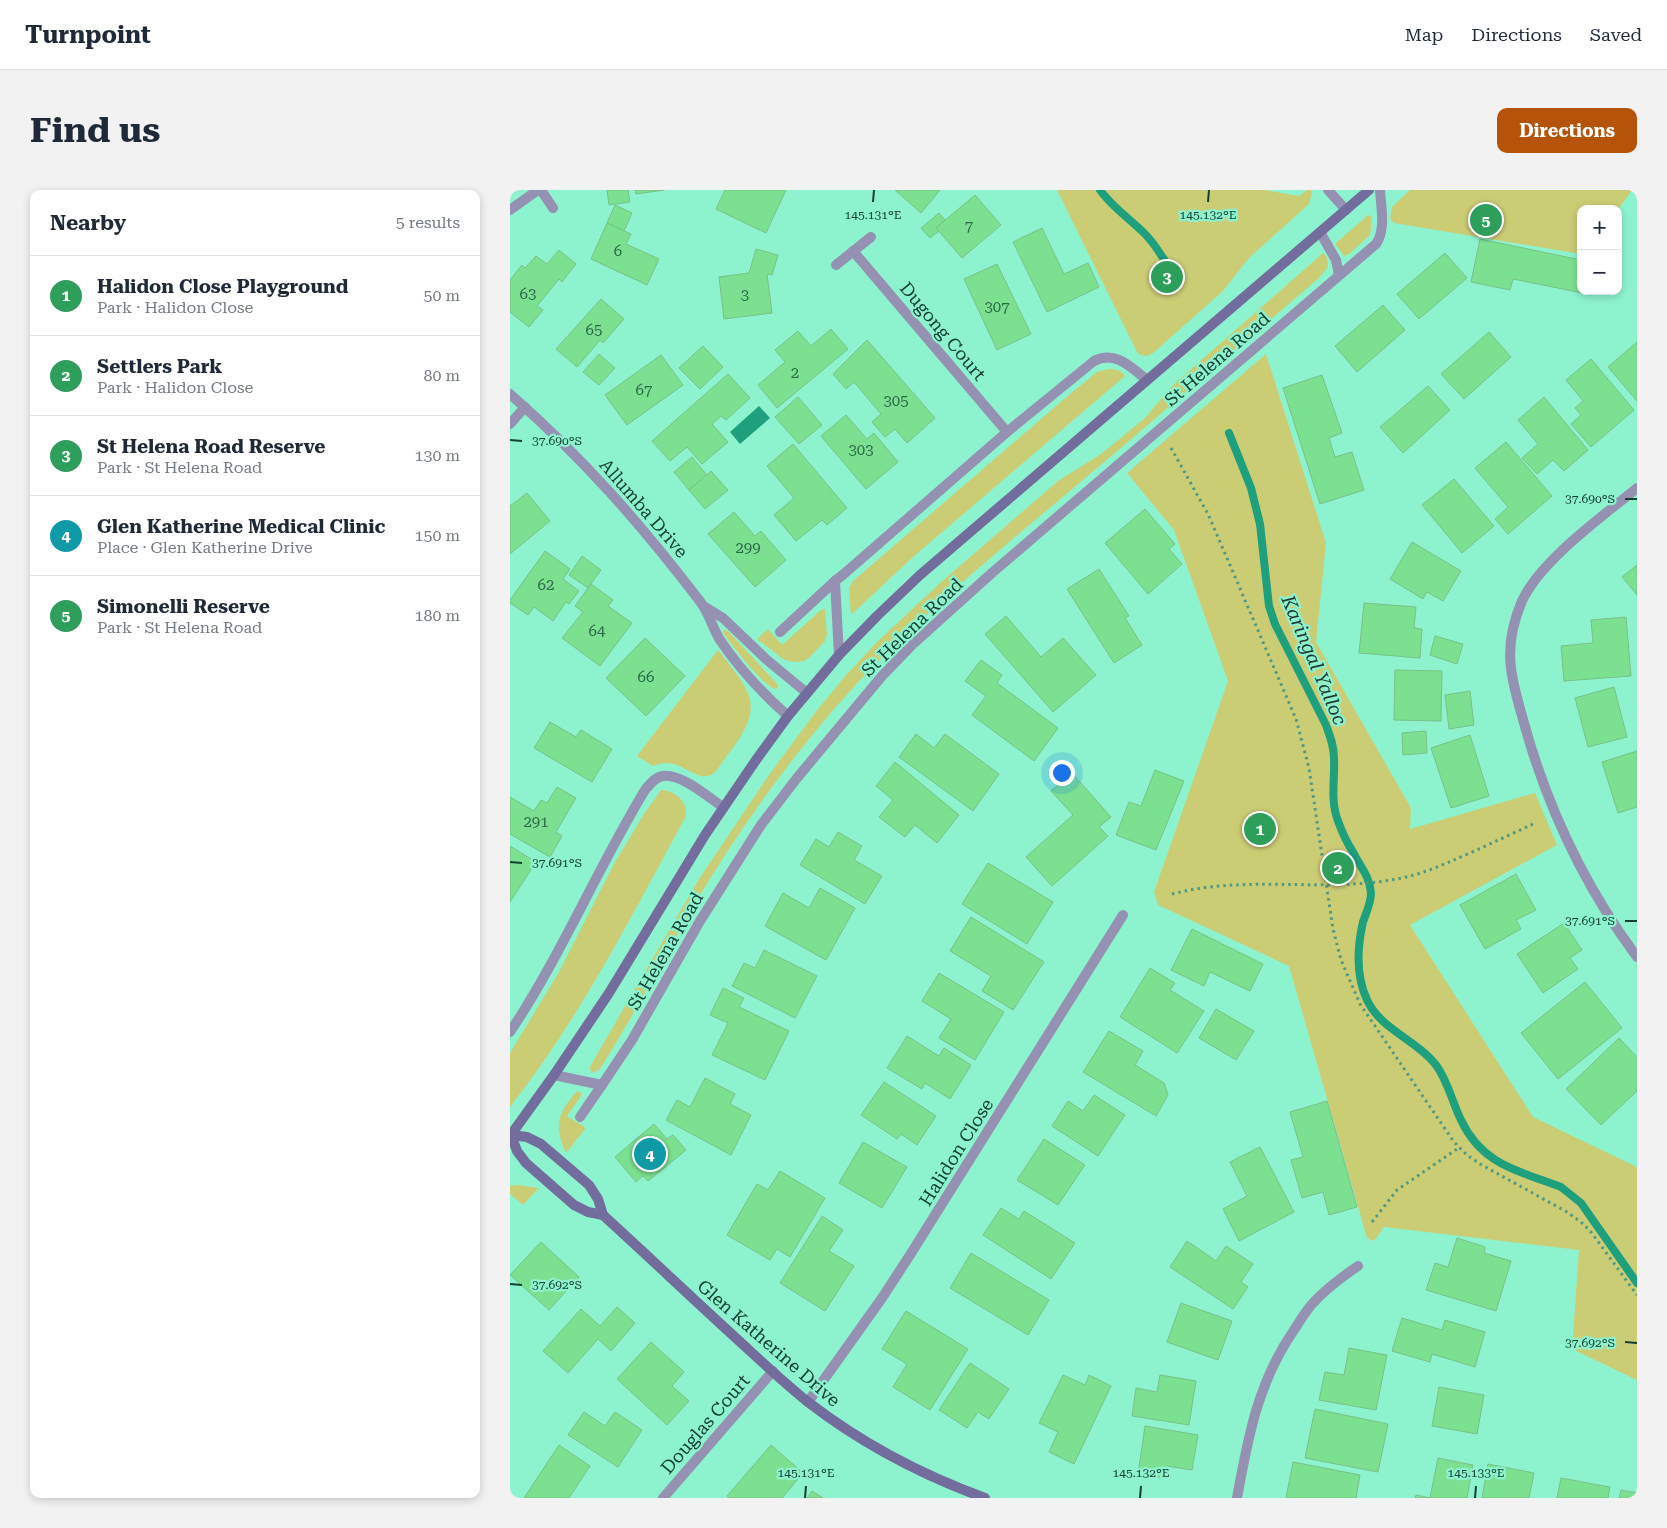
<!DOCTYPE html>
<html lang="en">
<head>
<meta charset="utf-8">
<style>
  :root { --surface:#fff; --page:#f2f2f3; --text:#1f2937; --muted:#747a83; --line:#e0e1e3; --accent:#b45309 }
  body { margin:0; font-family:"Roboto Serif",serif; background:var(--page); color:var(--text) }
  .controls { position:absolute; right:15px; top:15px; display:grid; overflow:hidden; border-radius:10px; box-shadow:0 2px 8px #0003 }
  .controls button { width:45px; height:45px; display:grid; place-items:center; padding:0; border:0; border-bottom:1px solid var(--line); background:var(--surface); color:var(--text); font:25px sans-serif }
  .you { position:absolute; left:551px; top:582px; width:18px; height:18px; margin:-12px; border:4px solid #fff; border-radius:50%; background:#1a73e8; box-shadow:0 0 0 8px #1a73e833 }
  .badge { display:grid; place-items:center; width:32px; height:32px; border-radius:50%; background:var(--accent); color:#fff; font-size:16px; font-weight:700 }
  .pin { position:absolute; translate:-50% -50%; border:2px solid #fff; box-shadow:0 1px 5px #0006 }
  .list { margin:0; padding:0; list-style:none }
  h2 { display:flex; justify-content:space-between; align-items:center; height:65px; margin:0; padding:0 20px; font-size:21px }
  h2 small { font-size:16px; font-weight:400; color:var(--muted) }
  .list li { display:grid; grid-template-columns:32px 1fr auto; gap:15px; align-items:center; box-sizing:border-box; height:80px; padding:0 20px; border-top:1px solid var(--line) }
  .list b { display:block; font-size:19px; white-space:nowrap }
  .list p { margin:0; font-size:16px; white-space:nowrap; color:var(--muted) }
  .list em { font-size:16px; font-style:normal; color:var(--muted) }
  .map { position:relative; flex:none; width:1127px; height:1308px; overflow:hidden; border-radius:10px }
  header { display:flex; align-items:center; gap:30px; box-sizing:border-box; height:70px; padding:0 25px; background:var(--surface); border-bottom:1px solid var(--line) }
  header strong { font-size:24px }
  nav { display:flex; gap:28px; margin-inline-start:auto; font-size:18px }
  .intro { display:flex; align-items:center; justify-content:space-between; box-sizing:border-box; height:120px; padding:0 30px }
  h1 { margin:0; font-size:35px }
  .button { padding:12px 22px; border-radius:10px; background:var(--accent); color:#fff; font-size:18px; font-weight:700 }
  main { display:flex; gap:30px; padding:0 30px }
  aside { flex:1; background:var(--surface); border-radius:10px; box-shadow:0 2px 8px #0003 }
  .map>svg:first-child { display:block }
</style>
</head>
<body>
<header>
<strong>Turnpoint</strong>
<nav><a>Map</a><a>Directions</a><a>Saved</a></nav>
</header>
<div class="intro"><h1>Find us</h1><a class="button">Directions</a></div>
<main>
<aside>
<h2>Nearby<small>5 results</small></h2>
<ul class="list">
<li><span class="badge" style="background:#2e9e5b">1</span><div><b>Halidon Close Playground</b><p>Park · Halidon Close</p></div><em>50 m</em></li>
<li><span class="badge" style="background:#2e9e5b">2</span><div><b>Settlers Park</b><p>Park · Halidon Close</p></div><em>80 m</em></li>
<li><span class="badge" style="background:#2e9e5b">3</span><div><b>St Helena Road Reserve</b><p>Park · St Helena Road</p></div><em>130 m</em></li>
<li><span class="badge" style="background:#0f9aa8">4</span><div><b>Glen Katherine Medical Clinic</b><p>Place · Glen Katherine Drive</p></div><em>150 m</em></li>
<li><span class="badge" style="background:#2e9e5b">5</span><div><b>Simonelli Reserve</b><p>Park · St Helena Road</p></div><em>180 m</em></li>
</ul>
</aside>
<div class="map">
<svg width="1127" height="1308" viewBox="0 0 1127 1308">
  <rect width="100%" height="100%" fill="#8df3cf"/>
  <g fill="#cbcd75">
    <polygon points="547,0 755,0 789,6 797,0 801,0 802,3 799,14 739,68 713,101 643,163 637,166 628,164"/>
    <polygon points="900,0 1122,0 1108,20 1108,19 1071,19 1071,64 884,33 880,28 882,17"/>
    <polygon points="858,25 861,26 862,29 860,45 839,64 834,66 826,55 826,53"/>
    <path d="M813 63 817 67 818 77 809 88C728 157 648 227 567 295 484 365 397 435 325 518 270 582 221 651 179 724 150 774 124 825 93 874L89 880 81 883 80 877 89 861 189 689 261 582 308 519 337 484 368 451 429 394 548 291 591 264 635 228 663 195Z"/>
    <polygon points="756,164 816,353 806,452 901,618 900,639 1025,603 1047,655 900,735 1023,927 1127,977 1127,1190 1062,1159 1069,1060 874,1037 864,1051 857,1048 779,776 648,715 644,702 718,491 664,340 617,283"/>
    <path d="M598 179C604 179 612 180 615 186L403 367 341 425 339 398 343 391 560 204 587 182Z"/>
    <polygon points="315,419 317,444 315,451 299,468 294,471 283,472 273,469 247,449 258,439 272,455 311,420"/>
    <path d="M214 440 219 442 268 495 267 499C254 498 222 455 213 443Z"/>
    <path d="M208 460C219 474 233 490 239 506 248 533 220 560 207 580 189 601 171 562 143 576L127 566Z"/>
    <path d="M151 600C165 600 180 613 175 628 121 727 70 828 0 917V863L49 782 104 674 134 624Z"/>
    <path d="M67 901 71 903V906L57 926 76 938 56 963C44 937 47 923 67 901Z"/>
    <polygon points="8,995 29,998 13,1015 0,1004 0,996"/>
  </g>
  <polygon fill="#1ea07d" points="249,216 260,228 230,254 220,242"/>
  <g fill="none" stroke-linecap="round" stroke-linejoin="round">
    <g stroke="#1ea07d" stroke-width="8">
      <path d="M590 0C602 17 620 29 635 44 647 56 655 71 664 86"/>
      <path d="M719 243 741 298 750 334 759 416 765 434 816 535C820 546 824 556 824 568 825 590 820 610 828 631 832 642 837 653 843 662 850 676 860 687 861 703 861 713 856 723 853 732 847 758 846 786 857 810 871 840 907 850 926 875 938 891 942 912 951 930 972 975 1009 981 1051 997L1071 1013 1127 1093"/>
    </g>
  </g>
  <g fill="#7be191" stroke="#79c087">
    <polygon points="97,0 118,0 120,12 99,15"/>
    <polygon points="125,0 154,0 126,4"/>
    <polygon points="215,0 276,0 256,43 206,19"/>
    <polygon points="385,0 430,0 411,23"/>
    <polygon points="465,5 491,35 452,68 426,38"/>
    <polygon points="105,15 122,23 114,41 97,33"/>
    <polygon points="429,23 435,30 426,38 429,41 420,48 411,38"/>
    <polygon points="97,33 121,44 116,54 149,69 137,95 81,69"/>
    <polygon points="532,38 554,84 578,73 589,97 537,122 503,52"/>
    <polygon points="970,49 1071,70 1071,101 1083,101 1082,105 1003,89 1000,100 961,92"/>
    <polygon points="246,59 268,65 262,85 257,84 262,123 214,129 209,87 239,83"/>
    <polygon points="49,60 66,74 52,92 49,89 27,116 33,120 19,137 0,122 0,90 12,75 15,78 26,66 37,74"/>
    <polygon points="935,63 957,88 909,129 887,104"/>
    <polygon points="487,74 521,144 487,160 454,89"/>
    <polygon points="91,109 114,129 93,153 90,150 67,177 46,159"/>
    <polygon points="873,115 895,140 847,182 825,156"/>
    <polygon points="321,139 338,159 267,218 248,195 275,172 265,160 288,141 301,156"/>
    <polygon points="979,142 1001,167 954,209 931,184"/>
    <polygon points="357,150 425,228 397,253 385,239 375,247 362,232 371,224 344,192 336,199 323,184"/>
    <polygon points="1127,152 1127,211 1098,177"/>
    <polygon points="193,156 213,177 190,199 169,178"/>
    <polygon points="89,164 105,178 89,195 73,182"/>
    <polygon points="151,165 173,195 117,235 95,205"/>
    <polygon points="1081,169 1124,220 1081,257 1061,234 1071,225 1065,218 1073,211 1056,190"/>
    <polygon points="218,184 240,208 216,230 211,226 202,234 218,252 192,274 177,257 160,271 142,251"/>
    <polygon points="812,185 832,243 819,248 825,267 842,262 854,300 810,314 773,198"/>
    <polygon points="918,196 940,220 893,263 870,237"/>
    <polygon points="288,207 312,235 289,254 265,227"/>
    <polygon points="1034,207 1078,260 1054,281 1043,270 1027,284 1012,268 1028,254 1008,230"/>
    <polygon points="336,225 357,249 364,243 388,272 356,299 311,246"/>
    <polygon points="996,252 1042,306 998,344 985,329 998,317 965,278"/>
    <polygon points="283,254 337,318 317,335 312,330 286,351 264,325 284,308 257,276"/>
    <polygon points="182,267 197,285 179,300 164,282"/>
    <polygon points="201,281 218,300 195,319 179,300"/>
    <polygon points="944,289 984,336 952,363 912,315"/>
    <polygon points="17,303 40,331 0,364 0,316"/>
    <polygon points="635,319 665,354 659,359 672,374 638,404 595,353"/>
    <polygon points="224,322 245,346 251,341 276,370 245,397 198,344"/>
    <polygon points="902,352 951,381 933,411 917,402 913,409 880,389"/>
    <polygon points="35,361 60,379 53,389 69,401 59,414 56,412 43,431 24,417 18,425 0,413 0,410"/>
    <polygon points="72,366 91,380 78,398 59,385"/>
    <polygon points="1127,375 1127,405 1112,387"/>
    <polygon points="589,379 619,426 615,428 632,455 604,473 557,399"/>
    <polygon points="81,394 103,410 98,416 122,433 90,476 52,448 73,422 65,416"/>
    <polygon points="854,413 906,417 904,438 912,439 910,468 849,463"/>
    <polygon points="496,426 531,467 553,448 586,485 543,522 475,444"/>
    <polygon points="1116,427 1121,486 1054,491 1051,456 1083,453 1081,430"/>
    <polygon points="925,446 953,454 947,474 920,465"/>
    <polygon points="135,448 175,486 136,526 96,488"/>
    <polygon points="471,470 492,485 487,493 548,538 524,571 462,525 476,506 455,491"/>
    <polygon points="885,480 932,481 931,531 884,530"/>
    <polygon points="1104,497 1117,547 1078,557 1065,508"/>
    <polygon points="960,501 964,535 939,539 935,505"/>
    <polygon points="40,532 66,547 71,540 102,559 82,592 24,558"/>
    <polygon points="916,541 917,563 893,565 892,543"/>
    <polygon points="406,544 424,558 435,544 489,584 463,621 389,567"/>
    <polygon points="960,545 979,606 941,618 921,558"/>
    <polygon points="1127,561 1127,617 1108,623 1092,572"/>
    <polygon points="385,572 449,625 427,653 405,635 395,647 369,627 383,610 366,596"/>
    <polygon points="645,580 674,591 646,660 606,645 619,612 631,616"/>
    <polygon points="562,583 601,627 589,637 598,646 542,696 516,667 563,625 541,601"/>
    <polygon points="47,597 66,608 46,642 52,646 40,667 0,644 0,607 24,621 31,610 37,613"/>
    <polygon points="328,642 352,656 344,670 372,686 355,714 290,675 306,649 319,657"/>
    <polygon points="0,656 26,672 0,712"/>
    <polygon points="478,673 543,712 517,754 452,714"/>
    <polygon points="1006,684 1026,720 1006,730 1011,739 975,759 950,715"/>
    <polygon points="310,698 345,718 316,770 255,736 273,703 299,718"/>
    <polygon points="461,727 534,772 503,820 472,801 481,786 440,761"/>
    <polygon points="1054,733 1072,760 1060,768 1068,779 1033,803 1007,764"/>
    <polygon points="682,739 753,774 740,801 700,782 694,796 661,780"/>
    <polygon points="254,760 307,786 285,828 222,796 234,773 245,778"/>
    <polygon points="640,778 665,793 660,800 694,821 667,863 610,827"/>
    <polygon points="429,783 494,822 465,870 429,848 441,829 412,811"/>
    <polygon points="1075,792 1112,838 1048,889 1011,843"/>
    <polygon points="213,798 234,808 229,817 279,841 255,890 202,865 218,833 200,825"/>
    <polygon points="706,819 744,841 726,870 689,848"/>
    <polygon points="599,841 633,861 625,875 654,893 658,905 646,926 573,882"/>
    <polygon points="397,846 429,866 434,858 461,875 440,909 415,893 412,899 377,878"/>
    <polygon points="1109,848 1127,867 1127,901 1091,935 1056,899"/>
    <polygon points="195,888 225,904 220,914 241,925 221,965 156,930 167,910 180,917"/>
    <polygon points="374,892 426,926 407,955 391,944 387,949 351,925"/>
    <polygon points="584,905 615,925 588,966 542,936 558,911 573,921"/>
    <polygon points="817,911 847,1017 819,1025 813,1002 792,1008 781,970 793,967 780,922"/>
    <polygon points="144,934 157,949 163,945 176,960 138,991 133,986 126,992 105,967"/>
    <polygon points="534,949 575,975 548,1015 507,990"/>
    <polygon points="353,952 397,977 372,1018 329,993"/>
    <polygon points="750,957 784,1022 729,1051 713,1019 737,1006 720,972"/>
    <polygon points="270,981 315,1008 280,1067 267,1059 260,1070 217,1045 247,994 258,1000"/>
    <polygon points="491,1018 509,1029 514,1021 565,1053 541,1089 473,1045"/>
    <polygon points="312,1026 333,1040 319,1061 344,1076 315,1121 270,1093"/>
    <polygon points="947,1048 975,1057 974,1063 1001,1071 986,1121 916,1100 925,1073 938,1077"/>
    <polygon points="677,1051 706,1071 716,1056 743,1074 731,1092 738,1097 723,1119 660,1077"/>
    <polygon points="31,1052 69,1087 39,1120 0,1085"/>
    <polygon points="461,1063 539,1110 518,1145 440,1098"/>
    <polygon points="671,1113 722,1131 708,1170 657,1152"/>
    <polygon points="107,1117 125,1133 101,1161 88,1149 58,1183 33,1161 71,1119 90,1136"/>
    <polygon points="396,1121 458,1159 420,1220 383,1197 397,1174 372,1159"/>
    <polygon points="892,1128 932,1140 935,1130 975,1142 965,1177 922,1164 920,1172 882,1161"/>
    <polygon points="141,1152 174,1182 162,1196 179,1211 157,1235 107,1189"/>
    <polygon points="839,1158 877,1165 866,1220 809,1210 815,1182 834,1185"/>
    <polygon points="460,1173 499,1199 479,1229 468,1222 457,1238 429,1220"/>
    <polygon points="553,1185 575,1195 579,1185 601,1196 564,1274 539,1262 548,1242 529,1233"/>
    <polygon points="650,1185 686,1191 679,1235 622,1226 626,1198 647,1202"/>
    <polygon points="929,1197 974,1205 967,1244 922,1236"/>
    <polygon points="805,1219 878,1234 868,1282 795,1268"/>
    <polygon points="74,1222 95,1236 105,1222 132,1240 108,1277 58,1245"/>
    <polygon points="635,1236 688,1245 682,1280 657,1276 655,1288 628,1284"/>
    <polygon points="49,1255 80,1276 59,1308 14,1308"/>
    <polygon points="261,1255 293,1283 272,1308 220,1308 217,1306"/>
    <polygon points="928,1268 963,1275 957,1308 905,1308 906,1305 920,1308"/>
    <polygon points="783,1272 850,1285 846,1308 776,1308"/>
    <polygon points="978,1274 1024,1283 1019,1308 972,1308"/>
    <polygon points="1051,1288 1100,1297 1098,1308 1047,1308"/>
    <polygon points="1111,1300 1127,1303 1127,1308 1109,1308"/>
    <polygon points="302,1301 313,1308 297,1308"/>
  </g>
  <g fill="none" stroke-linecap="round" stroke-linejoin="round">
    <g stroke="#50987f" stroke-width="3" stroke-dasharray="2.5 4" stroke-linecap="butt">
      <polyline points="661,258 698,324 786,529 799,578 823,739 831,770 850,814 944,952 957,965 970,974 1057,1022 1071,1032 1081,1042 1127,1105"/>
      <path d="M662 704C733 685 809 702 881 690 912 685 932 675 960 663 982 653 1004 643 1025 633"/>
      <polyline points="862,1032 887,1000 950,957"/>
    </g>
    <polyline stroke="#9491b2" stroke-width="10" points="818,0 836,20"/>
    <g stroke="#9491b2" stroke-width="10">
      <polyline points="31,0 43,18"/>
      <polyline points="0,20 28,0"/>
      <polyline points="810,42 826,70 829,85"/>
      <polyline points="343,61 497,242"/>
      <polyline points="326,75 361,47"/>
      <path d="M0 204C73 268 130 333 189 410 199 422 202 437 210 450 229 478 253 504 278 526"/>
      <polyline points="0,234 15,217"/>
      <path d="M1127 298C1092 327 1031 370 1012 411 1003 432 998 455 1001 478 1003 496 1009 515 1014 533 1037 616 1075 697 1127 767"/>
      <polyline points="195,417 213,428 257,470 297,503"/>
      <polyline points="270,442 325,391"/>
      <path d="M329 465 325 391 335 383 497 242 584 171C605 160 621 177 637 190"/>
      <path d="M0 842C51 766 87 679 135 600 140 594 145 587 153 586 171 583 199 608 213 617"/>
      <path d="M44 885 92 895 122 850 190 731 251 635 287 588 372 486 403 454 483 382 866 54C876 40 871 17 870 0"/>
      <polyline points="70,927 92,895"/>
      <polyline points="298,1212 372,1108 400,1065 613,725"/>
      <polyline points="153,1308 263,1181"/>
      <path d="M727 1308C738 1247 748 1192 784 1140 790 1131 796 1120 804 1112 817 1098 832 1087 848 1076"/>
    </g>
    <g stroke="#726d9d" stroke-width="10">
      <path d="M1 945 17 947 31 954 79 995 88 1009 93 1025C138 1066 182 1108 227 1149 250 1170 273 1192 298 1212 351 1253 412 1285 475 1308"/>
      <polyline points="1,945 7,961 16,973 64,1015 78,1022 93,1025"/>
      <polyline points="0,946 44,885 99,803 195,645 246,570 278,526 329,465 367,426 410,385 859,0"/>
    </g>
  </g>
  <path fill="none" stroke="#144032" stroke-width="2" d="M363 12 364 0M698 12 699 0M0 250 12 251M1115 309H1127M0 672 12 673M1115 731H1127M0 1094 12 1095M1115 1152 1127 1153M295 1308 296 1296M630 1308 631 1296M965 1308 966 1296"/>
  <g text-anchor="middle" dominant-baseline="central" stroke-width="4.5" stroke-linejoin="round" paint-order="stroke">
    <g font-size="15" fill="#2e684a">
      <text x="459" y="36">7</text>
      <text x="108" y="61">6</text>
      <text x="18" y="104">63</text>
      <text x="235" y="105">3</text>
      <text x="487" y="117">307</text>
      <text x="84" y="140">65</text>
      <text x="285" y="183">2</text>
      <text x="134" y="200">67</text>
      <text x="386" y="211">305</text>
      <text x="351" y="260">303</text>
      <text x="238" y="358">299</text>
      <text x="36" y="395">62</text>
      <text x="87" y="441">64</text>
      <text x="136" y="487">66</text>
      <text x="26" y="632">291</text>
    </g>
    <g font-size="18" fill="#144032" stroke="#8df3cf">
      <text transform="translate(433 141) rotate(50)">Dugong Court</text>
      <text transform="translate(707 169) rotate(-41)">St Helena Road</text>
      <text transform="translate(134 318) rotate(49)">Allumba Drive</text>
      <text transform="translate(402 437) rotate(-44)">St Helena Road</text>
      <text transform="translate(155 761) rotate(-60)">St Helena Road</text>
      <text transform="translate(446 962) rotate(-58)">Halidon Close</text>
      <text transform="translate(259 1153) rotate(41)">Glen Katherine Drive</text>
      <text transform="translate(195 1234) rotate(-49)">Douglas Court</text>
    </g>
    <g font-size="19" font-style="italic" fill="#203930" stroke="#8df3cf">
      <text transform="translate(804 470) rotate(67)">Karingal Yalloc</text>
    </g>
  </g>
  <g font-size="12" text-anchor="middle" fill="#144032" stroke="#8df3cf" stroke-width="4.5" stroke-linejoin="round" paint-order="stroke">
    <text x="363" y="29">145.131°E</text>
    <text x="698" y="29">145.132°E</text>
    <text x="47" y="255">37.690°S</text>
    <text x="1080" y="313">37.690°S</text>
    <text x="47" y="677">37.691°S</text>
    <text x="1080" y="735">37.691°S</text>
    <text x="47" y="1099">37.692°S</text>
    <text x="1080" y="1157">37.692°S</text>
    <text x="296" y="1287">145.131°E</text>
    <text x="631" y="1287">145.132°E</text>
    <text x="966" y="1287">145.133°E</text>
  </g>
</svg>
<div class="controls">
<button>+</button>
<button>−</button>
</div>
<div class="you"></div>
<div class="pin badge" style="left:750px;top:639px;background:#2e9e5b">1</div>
<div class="pin badge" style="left:828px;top:678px;background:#2e9e5b">2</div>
<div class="pin badge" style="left:657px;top:87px;background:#2e9e5b">3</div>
<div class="pin badge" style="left:140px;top:964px;background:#0f9aa8">4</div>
<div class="pin badge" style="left:976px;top:30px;background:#2e9e5b">5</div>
</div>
</main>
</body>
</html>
